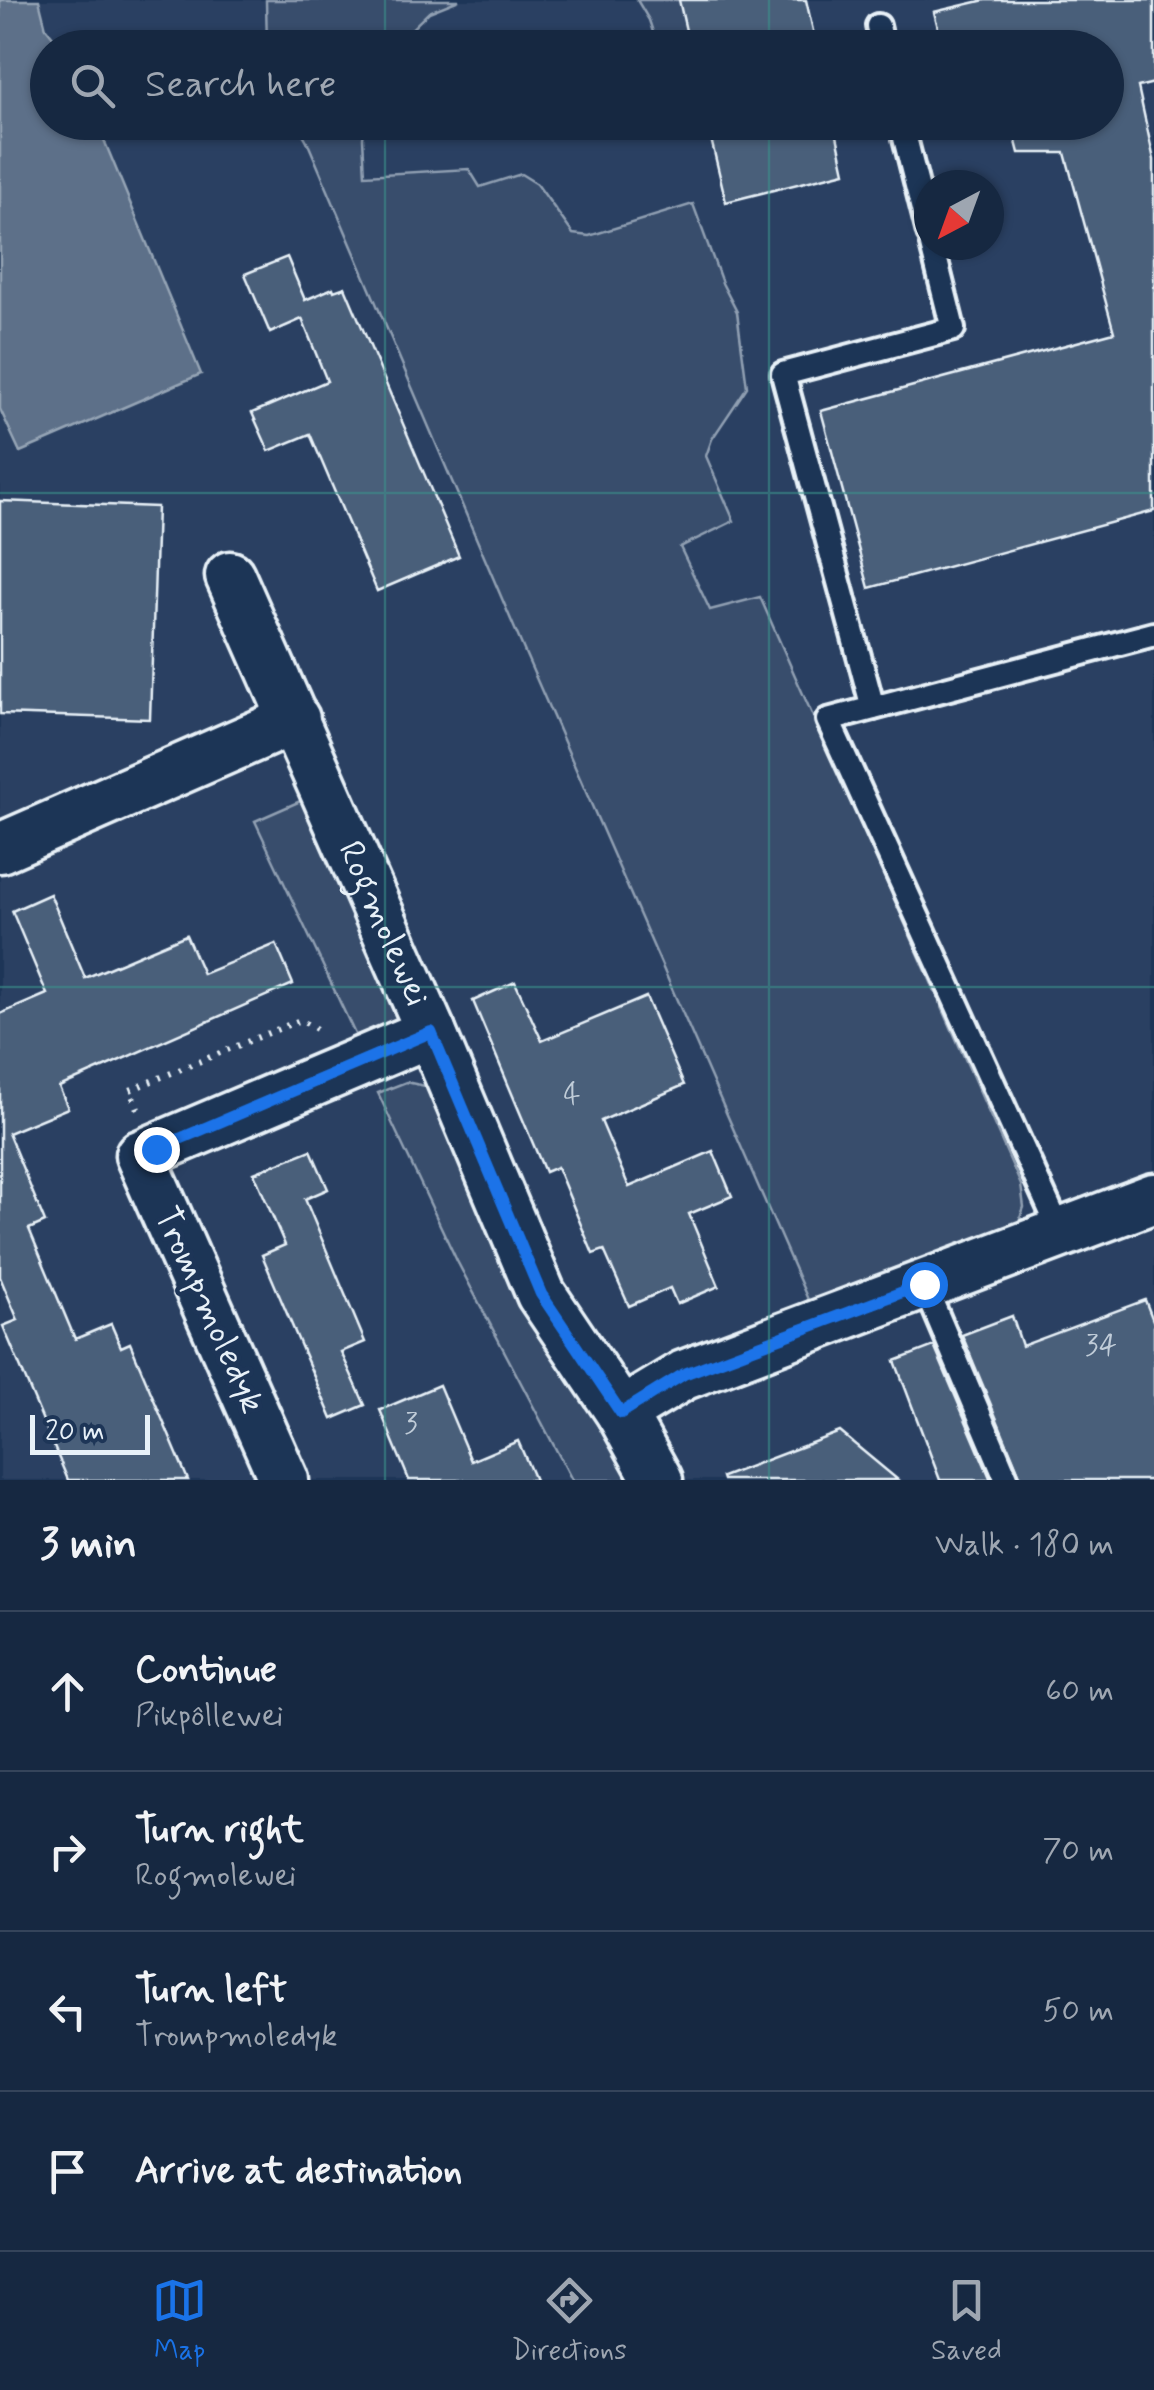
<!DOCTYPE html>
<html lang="en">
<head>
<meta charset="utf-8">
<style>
  :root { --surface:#162841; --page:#1f3048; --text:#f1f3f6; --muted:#9ea6b1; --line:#35445a; --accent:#1a73e8 }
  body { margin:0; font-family:Mynerve,sans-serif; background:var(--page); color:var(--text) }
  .compass { position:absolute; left:914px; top:170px; width:90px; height:90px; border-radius:50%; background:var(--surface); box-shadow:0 2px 8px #0004; rotate:221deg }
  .scale { position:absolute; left:30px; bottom:25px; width:120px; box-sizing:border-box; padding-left:10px; border:5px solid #e8f1f8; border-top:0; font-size:28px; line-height:35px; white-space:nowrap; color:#e8f1f8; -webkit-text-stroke:8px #1d3557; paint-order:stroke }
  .stop { position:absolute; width:30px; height:30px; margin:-22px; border:8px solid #1a73e8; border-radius:50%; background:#fff }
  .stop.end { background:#1a73e8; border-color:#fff; box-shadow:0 2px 10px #0008 }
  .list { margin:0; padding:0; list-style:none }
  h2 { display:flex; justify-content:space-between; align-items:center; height:130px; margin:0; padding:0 40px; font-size:42px }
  h2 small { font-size:32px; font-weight:400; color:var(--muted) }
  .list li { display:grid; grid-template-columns:65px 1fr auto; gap:30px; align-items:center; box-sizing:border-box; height:160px; padding:0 40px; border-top:2px solid var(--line) }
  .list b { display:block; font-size:38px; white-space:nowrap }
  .list p { margin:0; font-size:32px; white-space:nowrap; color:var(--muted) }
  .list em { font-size:32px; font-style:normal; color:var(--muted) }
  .icon { flex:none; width:55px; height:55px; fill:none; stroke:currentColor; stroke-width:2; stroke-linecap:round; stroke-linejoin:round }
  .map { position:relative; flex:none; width:1154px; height:1480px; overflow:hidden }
  .search { position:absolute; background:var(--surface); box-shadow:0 2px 8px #0004; left:30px; right:30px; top:30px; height:110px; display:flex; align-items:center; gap:25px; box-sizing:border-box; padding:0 35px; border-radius:55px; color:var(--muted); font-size:38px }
  .sheet { height:770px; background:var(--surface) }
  nav { display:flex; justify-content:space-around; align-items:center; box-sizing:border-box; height:140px; border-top:2px solid var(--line); background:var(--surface); font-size:28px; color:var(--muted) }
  nav a { display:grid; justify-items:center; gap:5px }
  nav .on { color:var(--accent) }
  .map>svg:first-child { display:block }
</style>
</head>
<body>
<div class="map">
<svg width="1154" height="1480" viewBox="0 0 1154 1480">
  <rect width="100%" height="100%" fill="#1d3557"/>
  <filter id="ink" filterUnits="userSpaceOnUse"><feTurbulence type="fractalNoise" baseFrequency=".01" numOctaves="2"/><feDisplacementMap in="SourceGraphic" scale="20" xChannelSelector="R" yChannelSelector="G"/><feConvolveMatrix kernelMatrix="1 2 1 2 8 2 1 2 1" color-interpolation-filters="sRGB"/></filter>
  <g filter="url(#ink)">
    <path fill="#2a4162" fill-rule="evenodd" d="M0 0H1154V1480H0ZM48 48H1106V122H48ZM929 185H989V245H929Z"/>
    <g fill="#374d6c" stroke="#909fb2" stroke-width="2.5">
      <polygon points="266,0 459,0 429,12 392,48 267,47"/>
      <polygon points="637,0 743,0 758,47 658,47 649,20"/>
      <polygon points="269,123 365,123 363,138 365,175 469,169 480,187 521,174 537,184 573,234 589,236 693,204 722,283 737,312 747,387 712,439 706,456 734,521 680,547 710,610 760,597 1021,1185 1024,1207 1018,1224 809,1302 526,655 307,141 303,134 269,130"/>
      <polygon points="305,799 399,1012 392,1029 361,1047 255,821"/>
      <polygon points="406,1082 430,1087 640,1480 572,1480 457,1261 378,1093"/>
    </g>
    <polygon fill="#5d7089" stroke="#95a4b5" stroke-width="2.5" points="0,0 39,0 46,28 61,47 48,48 48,122 97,123 201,374 20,452 0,409"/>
    <g fill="#495e7a" stroke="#e8f1f8" stroke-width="2.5">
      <polygon points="679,0 806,0 817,48 690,48"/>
      <polygon points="985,0 1154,0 1154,83 1138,87 1154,160 1154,511 869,588 821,411 1114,332 1065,153 1019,153 1011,122 1106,122 1106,48 943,48 934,12"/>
      <polygon points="707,122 834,122 845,172 726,202"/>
      <polygon points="287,257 305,300 333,288 334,291 345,287 459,556 377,591 310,434 269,451 252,413 327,381 302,319 270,333 245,274"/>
      <polygon points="0,501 157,507 150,719 0,714"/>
      <polygon points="50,894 85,978 186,935 203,974 276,944 293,984 59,1087 68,1108 8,1133 45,1222 29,1229 75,1339 111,1324 121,1347 130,1343 188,1480 68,1480 3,1326 18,1320 0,1277 0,1014 47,994 12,911"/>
      <polygon points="515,982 542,1041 646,997 684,1085 601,1121 629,1187 713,1151 732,1196 689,1214 719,1286 677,1304 670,1288 629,1306 604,1250 593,1254 557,1167 545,1172 473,1001"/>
      <polygon points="311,1150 328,1189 305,1199 365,1342 341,1352 365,1405 332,1419 262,1255 285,1245 254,1173"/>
      <polygon points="1145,1300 1154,1323 1154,1480 1022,1480 962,1335 1012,1316 1022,1346"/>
      <polygon points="934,1346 991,1480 940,1480 895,1361"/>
      <polygon points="439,1385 471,1461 518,1441 535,1480 409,1480 380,1410"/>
      <polygon points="840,1432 898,1480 723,1480 722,1477"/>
    </g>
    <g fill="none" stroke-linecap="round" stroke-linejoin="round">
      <defs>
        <g id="lane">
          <polyline points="878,26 883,48"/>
          <polyline points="901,122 929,233"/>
          <polyline points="873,708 783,374 953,329 932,245"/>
          <polyline points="1061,1233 828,720 1154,634"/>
          <polyline points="924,1284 1007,1480"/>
        </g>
        <g id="street">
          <path id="s1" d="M230 576 431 1032 541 1294 621 1413 658 1480"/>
          <polyline points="0,848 295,719"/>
          <polyline points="621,1413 684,1375 1154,1198"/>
          <polyline points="284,1480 140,1155 431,1032"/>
        </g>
      </defs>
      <use href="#lane" stroke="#e8f1f8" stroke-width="30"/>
      <use href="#street" stroke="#e8f1f8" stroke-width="55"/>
      <polyline stroke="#e8f1f8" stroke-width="6" stroke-dasharray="2.5 8" stroke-linecap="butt" points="138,1109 130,1090 300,1020 320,1031"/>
      <use href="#lane" stroke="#1d3557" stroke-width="22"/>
      <use href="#street" stroke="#1d3557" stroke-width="48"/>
    </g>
  </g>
  <g fill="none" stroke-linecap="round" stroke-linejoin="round" filter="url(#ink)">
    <polyline stroke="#1a73e8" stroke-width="12" points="156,1149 431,1032 541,1294 621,1413 684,1374 924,1284"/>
  </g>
  <path fill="none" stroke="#3a8f8a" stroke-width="2.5" stroke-opacity="0.55" d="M385 0V48M769 0V48M385 122V1480M769 122V1480M0 493H1154M0 987H1154"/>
  <g text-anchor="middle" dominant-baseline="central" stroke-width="9" stroke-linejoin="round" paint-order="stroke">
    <g font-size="30" fill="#c0ccd8">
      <text x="572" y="1094">4</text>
      <text x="1101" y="1345">34</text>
      <text x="411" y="1423">3</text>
    </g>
    <g font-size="35" fill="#e8f1f8" stroke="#1d3557">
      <text stroke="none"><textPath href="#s1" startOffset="380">Rogmolewei</textPath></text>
      <text transform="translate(209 1310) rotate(66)">Trompmoledyk</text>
    </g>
  </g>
</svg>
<svg class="compass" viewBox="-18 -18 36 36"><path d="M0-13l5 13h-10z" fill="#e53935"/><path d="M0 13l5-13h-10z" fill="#9ea6b1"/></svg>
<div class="scale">20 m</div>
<div class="stop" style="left:924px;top:1284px"></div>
<div class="stop end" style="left:156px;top:1149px"></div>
<div class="search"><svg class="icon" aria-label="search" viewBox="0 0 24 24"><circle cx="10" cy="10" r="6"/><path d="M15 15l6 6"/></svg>Search here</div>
</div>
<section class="sheet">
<h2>3 min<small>Walk · 180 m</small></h2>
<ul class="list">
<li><svg class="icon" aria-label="ahead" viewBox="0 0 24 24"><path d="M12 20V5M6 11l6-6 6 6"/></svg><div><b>Continue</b><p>Pikpôllewei</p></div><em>60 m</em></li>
<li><svg class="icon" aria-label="right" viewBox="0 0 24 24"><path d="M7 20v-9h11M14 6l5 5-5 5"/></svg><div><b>Turn right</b><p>Rogmolewei</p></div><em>70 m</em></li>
<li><svg class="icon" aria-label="left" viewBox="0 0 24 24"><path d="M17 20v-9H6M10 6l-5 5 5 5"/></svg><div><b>Turn left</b><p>Trompmoledyk</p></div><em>50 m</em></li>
<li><svg class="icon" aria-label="arrive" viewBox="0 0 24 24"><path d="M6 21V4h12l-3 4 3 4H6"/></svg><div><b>Arrive at destination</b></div></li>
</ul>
</section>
<nav>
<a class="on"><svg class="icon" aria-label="map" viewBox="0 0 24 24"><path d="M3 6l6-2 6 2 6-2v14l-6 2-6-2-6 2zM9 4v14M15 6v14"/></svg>Map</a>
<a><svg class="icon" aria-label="directions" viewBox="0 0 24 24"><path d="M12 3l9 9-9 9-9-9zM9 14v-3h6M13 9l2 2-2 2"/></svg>Directions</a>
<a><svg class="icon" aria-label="saved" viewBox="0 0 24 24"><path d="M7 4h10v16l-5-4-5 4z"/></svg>Saved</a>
</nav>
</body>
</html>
